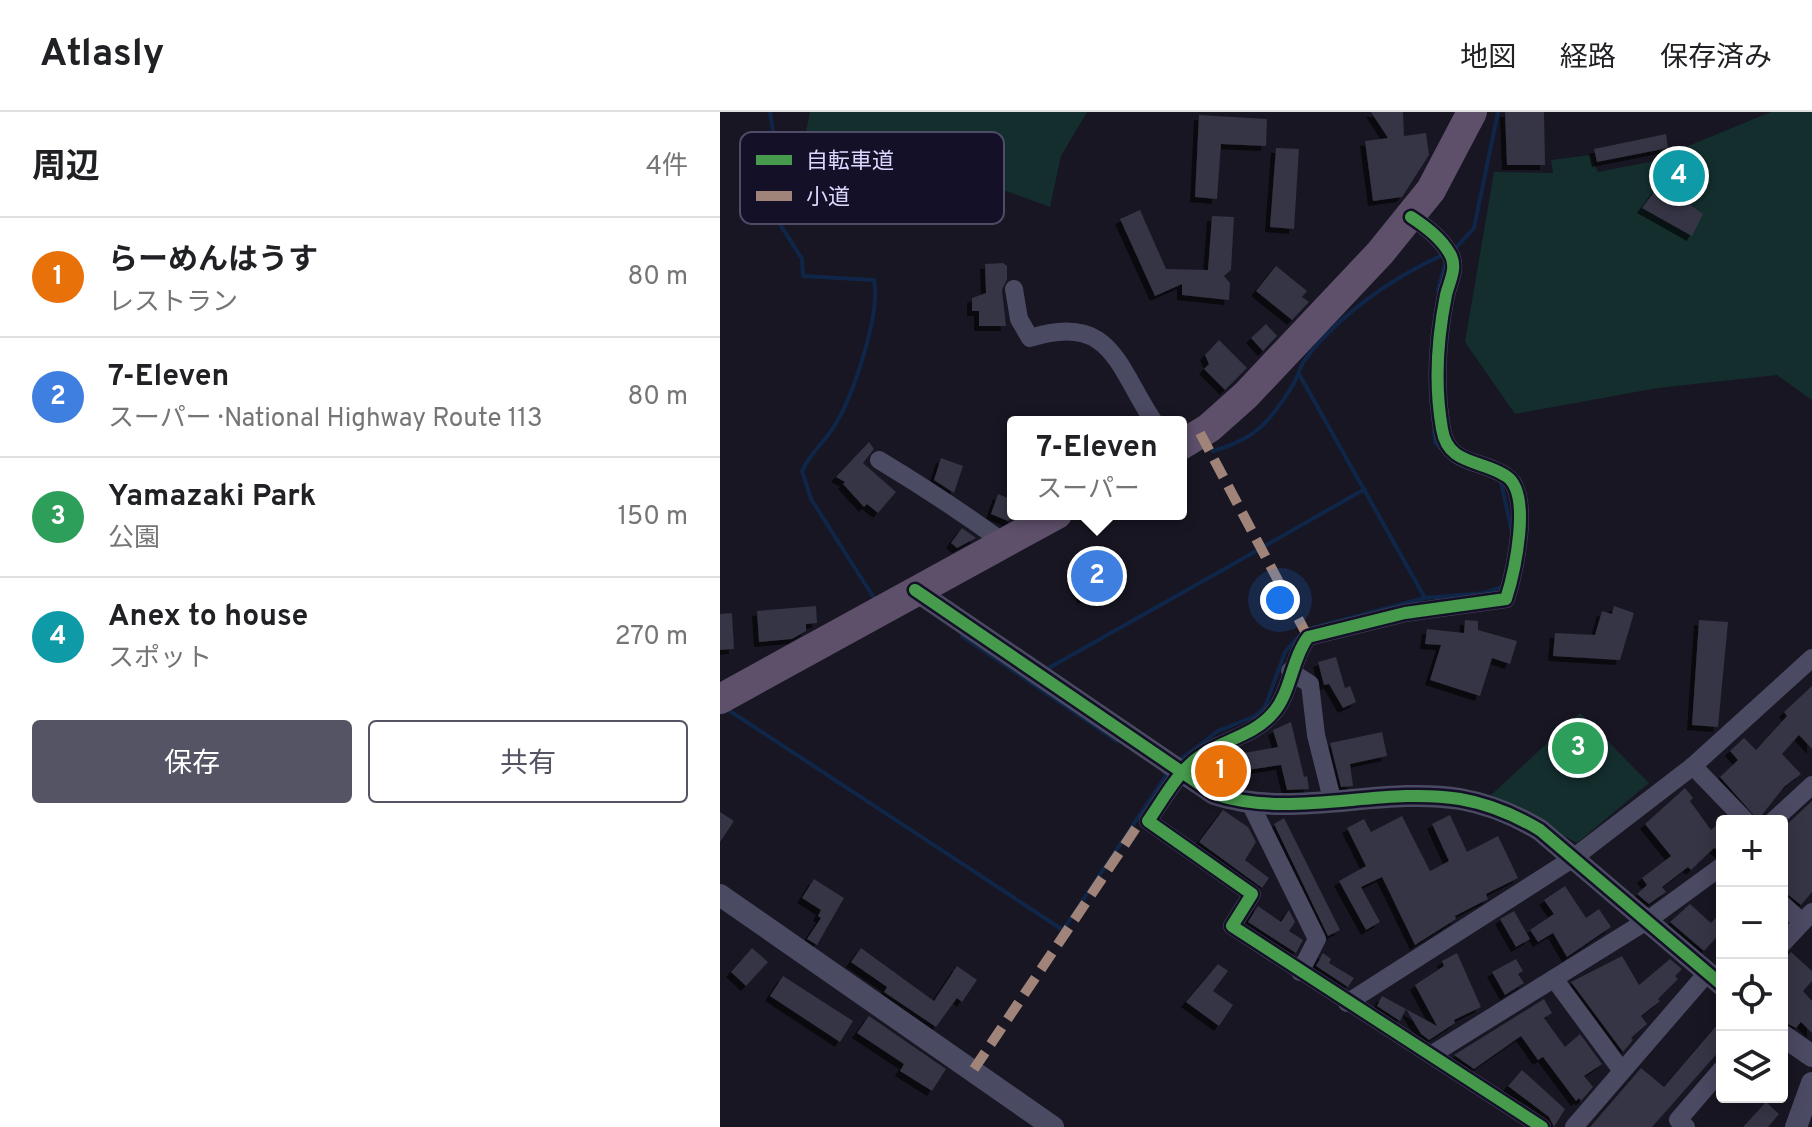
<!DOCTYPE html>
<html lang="ja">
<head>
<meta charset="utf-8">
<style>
  :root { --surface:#fff; --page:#f6f6f6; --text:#202124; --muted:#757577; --line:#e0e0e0; --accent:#555464 }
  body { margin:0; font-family:Overpass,"Noto Sans JP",sans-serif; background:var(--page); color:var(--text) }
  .controls { position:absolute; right:24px; bottom:24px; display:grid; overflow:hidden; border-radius:8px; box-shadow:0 4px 20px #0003 }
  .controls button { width:72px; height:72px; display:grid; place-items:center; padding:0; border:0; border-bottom:2px solid var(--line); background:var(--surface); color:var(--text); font:40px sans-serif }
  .you { position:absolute; left:560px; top:488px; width:28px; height:28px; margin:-20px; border:6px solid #fff; border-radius:50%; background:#1a73e8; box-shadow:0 0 0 12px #1a73e833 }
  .badge { display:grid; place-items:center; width:52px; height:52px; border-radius:50%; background:var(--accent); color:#fff; font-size:26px; font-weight:700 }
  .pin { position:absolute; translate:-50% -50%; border:4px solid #fff; box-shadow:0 2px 8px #0006 }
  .popup { position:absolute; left:287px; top:304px; width:180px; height:104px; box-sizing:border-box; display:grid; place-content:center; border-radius:8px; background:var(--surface); filter:drop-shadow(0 2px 6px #0005); font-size:26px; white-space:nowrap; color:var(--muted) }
  .popup b { font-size:30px; color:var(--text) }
  .popup::after { content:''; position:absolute; left:50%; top:100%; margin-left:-16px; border:16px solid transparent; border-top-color:var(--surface) }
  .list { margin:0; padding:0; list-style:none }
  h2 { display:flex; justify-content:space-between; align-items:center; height:104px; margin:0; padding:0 32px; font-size:34px }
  h2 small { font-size:26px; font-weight:400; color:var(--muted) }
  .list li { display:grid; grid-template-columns:52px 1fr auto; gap:24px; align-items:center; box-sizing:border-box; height:120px; padding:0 32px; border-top:2px solid var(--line) }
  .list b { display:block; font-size:30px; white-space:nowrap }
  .list p { margin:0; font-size:26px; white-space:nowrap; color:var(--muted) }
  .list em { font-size:26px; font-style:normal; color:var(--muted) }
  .actions { display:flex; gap:16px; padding:24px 32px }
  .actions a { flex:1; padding:18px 0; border:2px solid var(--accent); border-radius:8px; text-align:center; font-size:28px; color:var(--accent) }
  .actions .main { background:var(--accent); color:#fff }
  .icon { flex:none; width:44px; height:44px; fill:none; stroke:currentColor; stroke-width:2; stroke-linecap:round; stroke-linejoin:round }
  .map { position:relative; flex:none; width:1092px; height:1015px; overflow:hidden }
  header { display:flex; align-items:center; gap:48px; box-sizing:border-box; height:112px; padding:0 40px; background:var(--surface); border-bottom:2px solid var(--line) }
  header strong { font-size:38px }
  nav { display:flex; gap:44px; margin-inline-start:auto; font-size:28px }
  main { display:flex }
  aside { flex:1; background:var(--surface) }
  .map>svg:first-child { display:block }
</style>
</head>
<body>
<header>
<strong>Atlasly</strong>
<nav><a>地図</a><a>経路</a><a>保存済み</a></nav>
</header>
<main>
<aside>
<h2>周辺<small>4件</small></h2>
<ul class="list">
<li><span class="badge" style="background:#e8710a">1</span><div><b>らーめんはうす</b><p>レストラン</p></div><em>80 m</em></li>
<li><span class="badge" style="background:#3f7fe0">2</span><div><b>7-Eleven</b><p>スーパー · National Highway Route 113</p></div><em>80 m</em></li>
<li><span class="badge" style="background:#2e9e5b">3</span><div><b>Yamazaki Park</b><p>公園</p></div><em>150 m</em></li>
<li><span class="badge" style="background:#0f9aa8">4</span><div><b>Anex to house</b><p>スポット</p></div><em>270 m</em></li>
</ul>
<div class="actions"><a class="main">保存</a><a>共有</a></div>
</aside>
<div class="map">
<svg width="1092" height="1015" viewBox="0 0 1092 1015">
  <defs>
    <filter id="shadow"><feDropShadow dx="-5" dy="5" stdDeviation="0" flood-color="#0009"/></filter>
  </defs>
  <rect width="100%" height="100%" fill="#171622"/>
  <g fill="#142e2e">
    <polygon points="90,0 367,0 341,44 330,95 284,78 198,74 145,93 77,63"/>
    <polygon points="1051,0 1092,0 1092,288 1057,263 938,276 795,302 745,230 774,60 833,61 831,48 870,43 878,60 929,50"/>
    <polygon points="860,601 929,671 857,731 771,683"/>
  </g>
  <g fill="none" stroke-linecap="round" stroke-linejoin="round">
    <g stroke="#102649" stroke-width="4">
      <path d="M50 0 54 26 44 87 82 147 83 164 154 168C161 201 133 284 115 313 105 330 90 341 82 359L91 387 154 486"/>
      <polyline points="733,139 754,116 778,0"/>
      <polyline points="718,178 725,152"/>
      <polyline points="579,262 705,486"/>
      <polyline points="714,318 715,330 720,336"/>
      <path d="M493 339C536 327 551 309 574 271 578 264 580 255 584 249 618 203 673 165 725 142"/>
      <polyline points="781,370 791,416"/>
      <polyline points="543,435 645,377"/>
      <polyline points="592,516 705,486 764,481 782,475"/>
      <polyline points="242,524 397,629"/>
      <polyline points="327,557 538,438"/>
      <polyline points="7,597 343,818 447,662 444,660"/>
      <polyline points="458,649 498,619 535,604 545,595 565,540 580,523"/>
    </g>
  </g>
  <g fill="#353444" filter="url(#shadow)">
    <polygon points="651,0 683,0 684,24 706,21 709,43 682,85 653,89 645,29 668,26"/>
    <polygon points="785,0 824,0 825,53 787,53"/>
    <polygon points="479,3 547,7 546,34 501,32 497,87 475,85"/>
    <polygon points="946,22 948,36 877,50 874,37"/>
    <polygon points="556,36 579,37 574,117 550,115"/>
    <polygon points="954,53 972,62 955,82 983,102 972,124 922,96"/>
    <polygon points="420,98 446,157 488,158 492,104 514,105 511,158 504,164 510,171 509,188 462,183 462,172 435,184 400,107"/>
    <polygon points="283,151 287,154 287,167 282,178 286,214 259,214 259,199 252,199 252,186 266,181 265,152"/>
    <polygon points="556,154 587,179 582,185 589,190 572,208 536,179"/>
    <polygon points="546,212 557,224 543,239 531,226"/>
    <polygon points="499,228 527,256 505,278 484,257 489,252 485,243"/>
    <polygon points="149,330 154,337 143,351 176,380 158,401 147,392 144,395 123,372 125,370 116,365"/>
    <polygon points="221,346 243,354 234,381 214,368"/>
    <polygon points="278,382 293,388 293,406 288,409 271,402"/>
    <polygon points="242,416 256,426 237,436 231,431"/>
    <polygon points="393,442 404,463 363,487 351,466"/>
    <polygon points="96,494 97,511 86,512 86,519 72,527 39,530 37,499"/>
    <polygon points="894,494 914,501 900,548 833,544 835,521 875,523 882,499 892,502"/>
    <polygon points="12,501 14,537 0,538 0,502"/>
    <polygon points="745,508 758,509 758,518 797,529 790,552 772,546 760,584 710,568 721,533 705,532 707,517 744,521"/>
    <polygon points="979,508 1008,510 998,615 972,613"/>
    <polygon points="616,545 625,576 630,574 636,590 623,596 609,572 604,573 598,550"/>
    <polygon points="1092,574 1092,637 1079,623 1062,642 1081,662 1064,675 1038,708 1000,665 1018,648 1010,639 1024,626 1036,638 1067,604 1064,600"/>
    <polygon points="571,610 584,665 587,664 589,677 567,678 561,653 527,658 524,641 558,635 553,618"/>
    <polygon points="662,620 667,644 630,652 633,674 621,675 610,631"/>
    <polygon points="501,646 520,671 521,674 500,669 484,658"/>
    <polygon points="965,676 973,686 970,689 991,718 1002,708 1002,742 994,736 971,758 968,755 942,775 946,780 929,792 917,782 927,773 922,766 951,744 925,712"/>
    <polygon points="1092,689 1092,780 1081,793 1062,778 1062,717"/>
    <polygon points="503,698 528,715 536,730 525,748 549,766 542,776 479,730"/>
    <polygon points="0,700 14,709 0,730"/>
    <polygon points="730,703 747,740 778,724 798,766 766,782 768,787 735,804 736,807 695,833 662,765 641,775 660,810 646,818 619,769 646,754 627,716 644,707 651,720 682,704 710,759 729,749 712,712"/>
    <polygon points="564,706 620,818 608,824 554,712"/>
    <polygon points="94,767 124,786 97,833 87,827 101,806 98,804 101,798 82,786"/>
    <polygon points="845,774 866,806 879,797 891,815 847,845 833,821 818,830 810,818 834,802 824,788"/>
    <polygon points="970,792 991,811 1002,799 1002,819 984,839 950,810"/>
    <polygon points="538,794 561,810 569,798 575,810 569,819 583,828 576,841 528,810"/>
    <polygon points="794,799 810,827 796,835 780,807"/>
    <polygon points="32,836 48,850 26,874 11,860"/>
    <polygon points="141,836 214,889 237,854 257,868 242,890 237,886 216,915 164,880 167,875 131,850"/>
    <polygon points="1071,840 1092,859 1092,869 1083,879 1092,889 1092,921 1081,910 1076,916 1062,909 1062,850"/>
    <polygon points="603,841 611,847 609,851 634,866 628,875 596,854"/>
    <polygon points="737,841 761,895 734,908 735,911 709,928 701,922 686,897 680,909 657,894 662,884 717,914 695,873 724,854 722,849"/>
    <polygon points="902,844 919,873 950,847 962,857 955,864 958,867 938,887 940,889 921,904 927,912 911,926 913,928 903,940 851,870"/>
    <polygon points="796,847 803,859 798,862 804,871 785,883 772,860"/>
    <polygon points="498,852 508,859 493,879 513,893 499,914 466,890"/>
    <polygon points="63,864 133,909 120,930 50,884"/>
    <polygon points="824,887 832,901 824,906 845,935 860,922 882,952 864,964 873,975 861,989 859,986 856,989 823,945 818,948 801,924 754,957 734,943"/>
    <polygon points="149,904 226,957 212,979 180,959 184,952 137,921"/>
    <polygon points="1002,907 1002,936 932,1015 870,1015 921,956 944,975"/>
    <polygon points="802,958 845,997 834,1015 829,1005 788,974"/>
    <polygon points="1046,990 1059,1002 1048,1015 1023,1015"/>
  </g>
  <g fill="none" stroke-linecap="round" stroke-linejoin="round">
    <g stroke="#4b4a63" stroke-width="18">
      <path d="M691 105C706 115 721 126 730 142 738 155 729 170 726 183 717 228 714 271 722 317 728 354 761 347 786 364 813 381 794 462 786 487L685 501 588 525C571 548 571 582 552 602 535 622 505 628 483 642 459 657 444 686 428 709L532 782 512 814 822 1015"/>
      <path d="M294 177 299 207 310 226C392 200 397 255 434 310"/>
      <path d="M159 348C202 374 242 400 283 430"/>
      <polyline points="570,559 590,572 596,623 613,691"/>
      <polyline points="973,654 1026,709"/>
      <polyline points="530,691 597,827 580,860"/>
      <polyline points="1053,709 1092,673"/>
      <polyline points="1062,792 1082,810"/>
      <polyline points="1062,832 1092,800"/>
      <polyline points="835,868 902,959"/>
      <polyline points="627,891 852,747 973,654 1092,546"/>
      <polyline points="711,943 928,808 1002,754"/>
      <polyline points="854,1015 988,860"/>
      <polyline points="966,1015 958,1008 1002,957"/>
    </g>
    <g stroke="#4b4a63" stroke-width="22">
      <path d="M195 478 494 682C574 708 659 674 740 687 769 692 795 703 820 718L1002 873"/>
      <polyline points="0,783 333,1015"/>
      <polyline points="1062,923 1092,944"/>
      <polyline points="1076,1015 1092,971"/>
    </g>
    <g stroke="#5e506b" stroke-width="30">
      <polyline points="461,333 489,316 526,283 660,141 711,78 752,0"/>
      <polyline points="0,587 337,402"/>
    </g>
    <g stroke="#a18479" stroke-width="10" stroke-dasharray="20 10" stroke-linecap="butt">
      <polyline points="480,321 588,525"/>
      <polyline points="254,957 416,716 428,709"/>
    </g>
    <defs>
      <g id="cycleway">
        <path d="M691 105C706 115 721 126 730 142 738 155 729 170 726 183 717 228 714 271 722 317 728 354 761 347 786 364 813 381 794 462 786 487L685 501 588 525C571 548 571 582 552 602 535 622 505 628 483 642 459 657 444 686 428 709L532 782 512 814 822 1015"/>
        <path d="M195 478 494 682C574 708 659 674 740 687 769 692 795 703 820 718L1002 873"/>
      </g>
    </defs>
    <use href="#cycleway" stroke="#131028" stroke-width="17"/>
    <use href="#cycleway" stroke="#469c4c" stroke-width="12"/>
  </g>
  <rect x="20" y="20" width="264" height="92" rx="12" fill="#131028" stroke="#4f4c68" stroke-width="2"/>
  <rect x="36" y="43" width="36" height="10" fill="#469c4c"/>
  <rect x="36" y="79" width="36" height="10" fill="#a18479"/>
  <g font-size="22" fill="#dbd7ff">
    <text x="86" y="56">自転車道</text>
    <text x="86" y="92">小道</text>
  </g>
</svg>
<div class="controls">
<button>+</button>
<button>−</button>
<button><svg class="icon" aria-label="locate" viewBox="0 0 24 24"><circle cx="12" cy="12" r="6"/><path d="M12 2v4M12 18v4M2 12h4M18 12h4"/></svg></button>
<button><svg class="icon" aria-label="layers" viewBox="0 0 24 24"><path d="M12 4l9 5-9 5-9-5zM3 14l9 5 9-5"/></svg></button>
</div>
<div class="you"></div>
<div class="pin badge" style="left:501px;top:659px;background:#e8710a">1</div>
<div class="pin badge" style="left:377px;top:464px;background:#3f7fe0">2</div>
<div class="popup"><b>7-Eleven</b>スーパー</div>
<div class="pin badge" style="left:858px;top:636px;background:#2e9e5b">3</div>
<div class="pin badge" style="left:959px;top:64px;background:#0f9aa8">4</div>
</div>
</main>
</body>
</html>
